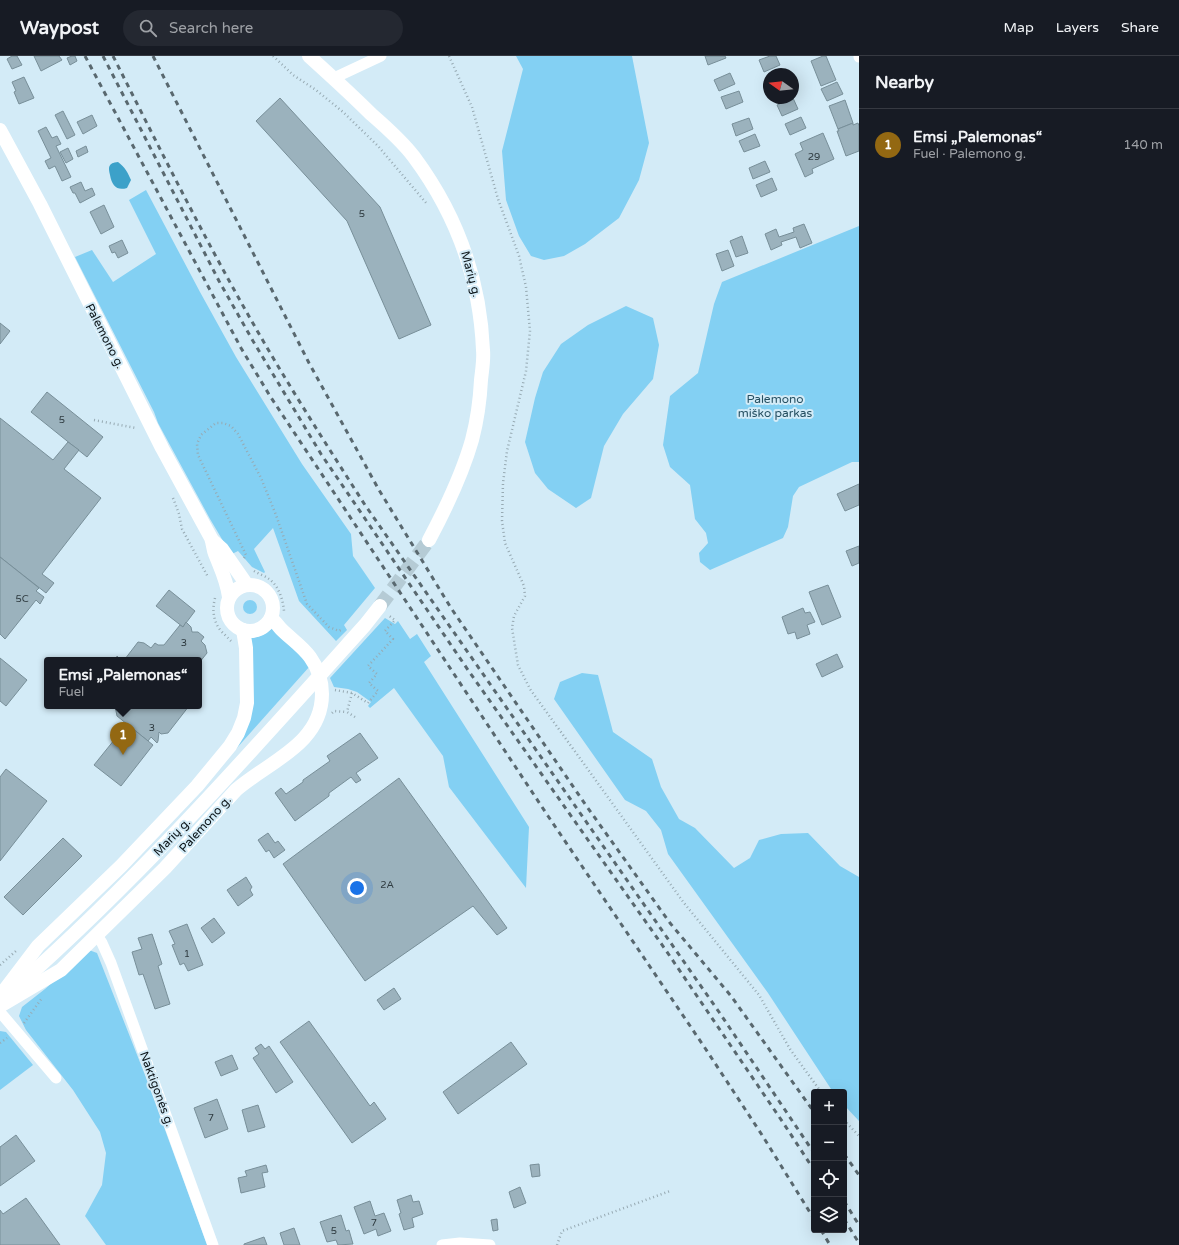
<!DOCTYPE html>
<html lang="en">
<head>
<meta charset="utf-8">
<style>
  :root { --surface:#171b24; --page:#242831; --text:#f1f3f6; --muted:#9ea1a6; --line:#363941; --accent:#936812 }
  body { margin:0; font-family:"Varela Round",sans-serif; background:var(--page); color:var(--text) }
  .controls { position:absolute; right:12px; bottom:12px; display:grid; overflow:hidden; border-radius:4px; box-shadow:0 4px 16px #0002 }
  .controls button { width:36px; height:36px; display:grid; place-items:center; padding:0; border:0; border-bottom:1px solid var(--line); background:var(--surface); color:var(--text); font:20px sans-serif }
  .compass { position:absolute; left:763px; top:12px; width:36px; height:36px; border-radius:50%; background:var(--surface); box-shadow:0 4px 16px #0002; rotate:285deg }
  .you { position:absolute; left:357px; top:832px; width:14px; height:14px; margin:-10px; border:3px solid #fff; border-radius:50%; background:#1a73e8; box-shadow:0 0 0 6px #1a73e833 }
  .badge { display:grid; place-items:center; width:26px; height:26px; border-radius:50%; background:var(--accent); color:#fff; font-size:13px; font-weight:700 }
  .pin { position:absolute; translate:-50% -33px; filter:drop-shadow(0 1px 2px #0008) }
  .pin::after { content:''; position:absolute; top:21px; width:14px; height:12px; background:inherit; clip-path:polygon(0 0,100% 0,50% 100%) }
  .popup { position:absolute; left:44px; top:601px; width:158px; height:52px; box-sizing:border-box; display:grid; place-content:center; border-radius:4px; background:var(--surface); filter:drop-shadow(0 1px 3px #0005); font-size:13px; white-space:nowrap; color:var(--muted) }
  .popup b { font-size:15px; color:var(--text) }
  .popup::after { content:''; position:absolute; left:50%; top:100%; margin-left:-8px; border:8px solid transparent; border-top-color:var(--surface) }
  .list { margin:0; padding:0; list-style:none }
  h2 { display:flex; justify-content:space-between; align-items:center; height:52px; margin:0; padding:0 16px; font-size:17px }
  h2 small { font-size:13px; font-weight:400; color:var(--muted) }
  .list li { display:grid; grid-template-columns:26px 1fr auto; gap:12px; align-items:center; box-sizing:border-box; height:72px; padding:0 16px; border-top:1px solid var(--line) }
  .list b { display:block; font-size:15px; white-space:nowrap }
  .list p { margin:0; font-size:13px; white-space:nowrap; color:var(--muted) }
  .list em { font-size:13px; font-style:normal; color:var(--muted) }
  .icon { flex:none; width:22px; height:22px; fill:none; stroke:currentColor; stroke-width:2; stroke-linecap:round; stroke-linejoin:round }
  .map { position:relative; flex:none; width:859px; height:1189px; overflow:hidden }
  header { display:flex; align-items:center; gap:24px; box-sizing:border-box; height:56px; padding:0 20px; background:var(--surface); border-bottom:1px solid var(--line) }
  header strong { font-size:19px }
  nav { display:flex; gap:22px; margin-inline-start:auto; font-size:14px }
  .search { width:280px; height:36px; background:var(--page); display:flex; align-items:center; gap:10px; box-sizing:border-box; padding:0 14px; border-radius:22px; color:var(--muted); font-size:15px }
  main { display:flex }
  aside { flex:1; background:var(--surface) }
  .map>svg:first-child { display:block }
</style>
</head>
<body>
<header>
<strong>Waypost</strong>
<div class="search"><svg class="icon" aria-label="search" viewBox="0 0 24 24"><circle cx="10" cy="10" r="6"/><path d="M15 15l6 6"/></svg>Search here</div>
<nav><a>Map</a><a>Layers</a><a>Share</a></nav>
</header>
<main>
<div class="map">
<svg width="859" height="1189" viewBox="0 0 859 1189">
  <rect width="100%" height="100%" fill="#d3ebf7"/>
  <g fill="#83d0f3">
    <polygon points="516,0 632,0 649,87 639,124 619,162 585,188 564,200 544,204 531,200 519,180 506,144 502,95 523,13"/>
    <polygon points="146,134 200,236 236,301 302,408 351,478 353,500 375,532 344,569 347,574 336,585 299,545 273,472 254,493 265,516 264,517 252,511 238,495 232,498 229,495 210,463 158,367 154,356 75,201 92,194 113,226 156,198 129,144"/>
    <polygon points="859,170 859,406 852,406 799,431 793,440 788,471 783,482 710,514 700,506 699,497 708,487 706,477 695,463 690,429 670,411 663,389 670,340 698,317 714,248 722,226"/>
    <polygon points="626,250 653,262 659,289 653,323 623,358 604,390 591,442 576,452 548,433 535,417 525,386 535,342 543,316 561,288 588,269"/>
    <circle cx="250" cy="551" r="7"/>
    <polygon points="385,562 395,568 398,565 410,583 417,578 431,600 424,606 529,771 526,832 449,731 443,700 394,632 370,652 368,650 371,646 357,636 348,633 334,631 330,622"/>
    <path d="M272 572 292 590 310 610 236 693 250 582C259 581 265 579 272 572Z"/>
    <polygon points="582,617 598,619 613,676 652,703 661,731 679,763 695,772 734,812 750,802 759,784 781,778 808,777 840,810 859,821 859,1065 844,1049 844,1036 833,1036 768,937 668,798 661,774 646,755 625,744 554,643 560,626"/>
    <polygon points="89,894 97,897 145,1019 207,1189 106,1189 85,1160 102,1129 106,1097 100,1076 73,1034 26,974 19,960 22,951 45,933"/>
    <polygon points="0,975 6,976 33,1009 0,1034"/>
  </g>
  <path fill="#3ca1c9" d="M118 106C125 111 128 117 131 124L127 132C117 135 112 130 110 119 108 111 108 107 118 106Z"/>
  <g fill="#9bb2bd" stroke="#788f99">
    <polygon points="12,0 17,0 22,9 12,13 7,3"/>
    <polygon points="34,0 59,0 62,4 41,15"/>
    <polygon points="72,0 75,0 77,5 70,9 67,2"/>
    <polygon points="705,0 725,0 726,2 708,9"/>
    <polygon points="770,0 776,0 780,9 764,16 759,4"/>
    <polygon points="823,0 826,0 836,24 821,30 811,5"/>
    <polygon points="730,17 735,28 719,35 714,24"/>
    <polygon points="24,21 34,42 19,48 14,36 16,35 12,26"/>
    <polygon points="837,26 843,38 827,45 821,33"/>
    <polygon points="739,35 743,46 726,53 721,41"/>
    <polygon points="280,42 380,151 431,269 399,283 347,165 256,65"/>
    <polygon points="793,42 798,53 782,60 777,49"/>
    <polygon points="845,44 853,67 838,73 829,50"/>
    <polygon points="63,55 75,79 67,83 55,59"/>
    <polygon points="92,59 97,70 83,78 77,66"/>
    <polygon points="801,61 806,72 790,79 785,68"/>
    <polygon points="749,62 753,73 736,80 732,68"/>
    <polygon points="853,67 853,69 858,67 859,70 859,95 846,100 837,75 839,75 838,73"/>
    <polygon points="46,71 52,82 57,80 61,88 56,90 71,121 62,125 55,110 49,113 45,105 51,102 38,75"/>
    <polygon points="823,77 834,103 812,113 813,117 805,121 795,98 803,94 800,87"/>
    <polygon points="755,78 760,90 744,96 739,85"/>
    <polygon points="86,90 88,96 78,101 76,95"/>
    <polygon points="68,92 73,103 66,107 60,96"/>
    <polygon points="765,105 770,116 753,123 749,112"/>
    <polygon points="772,122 777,134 761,141 756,129"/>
    <polygon points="81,126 85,135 92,132 95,139 80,147 75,137 73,137 70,131"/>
    <polygon points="104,149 114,171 101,178 90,156"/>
    <polygon points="804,168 812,187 800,192 796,181 781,186 782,189 771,194 765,178 776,173 779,181 794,176 793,172"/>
    <polygon points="742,180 748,197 736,201 730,185"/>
    <polygon points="122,184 128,197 118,202 115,196 112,197 109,190"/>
    <polygon points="728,194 734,210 722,215 716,198"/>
    <polygon points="0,267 10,275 0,288"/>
    <polygon points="47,336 103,381 87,401 31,356"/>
    <polygon points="0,362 53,404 68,386 79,394 64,413 101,442 42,518 54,527 46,537 0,501"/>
    <polygon points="859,428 859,449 845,455 837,438"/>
    <polygon points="859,490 859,507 852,510 846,495"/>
    <polygon points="0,501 39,532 36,535 44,541 40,548 36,544 5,583 0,578"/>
    <polygon points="828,529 841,561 822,569 809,536"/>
    <polygon points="169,534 195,555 183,571 156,550"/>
    <polygon points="803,552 805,557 810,556 815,566 807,569 810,578 797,583 795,576 788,578 782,561"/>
    <polygon points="186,566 191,571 192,576 198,576 204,581 201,585 205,589 207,597 199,607 199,604 116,604 117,600 120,603 125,603 138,586 144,587 151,592 155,587 158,589 164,589 180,569 183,571"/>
    <polygon points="837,598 843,611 822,621 816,608"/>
    <polygon points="0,602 27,624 6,650 0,645"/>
    <polygon points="115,650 189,650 168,677 161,678 159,676 158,685 157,687 151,681 148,685 117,660"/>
    <polygon points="127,668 153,689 121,730 94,709"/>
    <polygon points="360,677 378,702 356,717 361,724 356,727 351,721 329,737 329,740 295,765 275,737 281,732 286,738 303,726 303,724 330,705 327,700"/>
    <polygon points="6,713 47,745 0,805 0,721"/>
    <polygon points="399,722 507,872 497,879 473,850 365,925 283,808"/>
    <polygon points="268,777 275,787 278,785 285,794 274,802 269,794 266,796 258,784"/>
    <polygon points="63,782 82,800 23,859 4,841"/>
    <polygon points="246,821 252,831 250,834 253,839 238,850 227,834"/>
    <polygon points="214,862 225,877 212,887 201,872"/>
    <polygon points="187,868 203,909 188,915 184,907 180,909 172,889 175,888 169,875"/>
    <polygon points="152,878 162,908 158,910 170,948 155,953 143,918 139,919 132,896 142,893 138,882"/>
    <polygon points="394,932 401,943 384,954 377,944"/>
    <polygon points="309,965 370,1050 374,1046 386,1063 352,1087 280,986"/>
    <polygon points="511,986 527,1008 458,1058 443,1036"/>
    <polygon points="261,988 265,993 269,990 293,1026 276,1037 253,1002 259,998 255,992"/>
    <polygon points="232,999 238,1013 221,1020 215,1006"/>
    <polygon points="217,1043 228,1073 205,1082 194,1052"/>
    <polygon points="258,1049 265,1071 248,1076 242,1054"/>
    <polygon points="16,1079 35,1105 0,1130 0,1091"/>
    <polygon points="539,1108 540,1120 532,1121 530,1109"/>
    <polygon points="266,1109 268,1116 262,1117 265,1131 241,1137 238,1122 247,1120 245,1115"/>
    <polygon points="520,1131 526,1147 514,1152 509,1136"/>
    <polygon points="411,1139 413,1146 419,1145 423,1158 412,1162 414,1171 404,1174 399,1158 401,1157 397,1144"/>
    <polygon points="26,1142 60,1189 0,1189 0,1154 3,1158"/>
    <polygon points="370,1145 375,1160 384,1157 391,1175 378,1180 376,1173 364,1178 354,1151"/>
    <polygon points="341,1159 346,1175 349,1174 353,1188 338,1189 336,1184 327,1186 320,1166"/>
    <polygon points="497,1163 498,1174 493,1175 491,1164"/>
    <polygon points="294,1172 300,1189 284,1189 280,1177"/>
    <polygon points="264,1181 267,1189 244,1189 244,1188"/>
  </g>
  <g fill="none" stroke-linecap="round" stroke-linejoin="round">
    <polyline stroke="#b5cbd5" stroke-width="14" stroke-dasharray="14 7" stroke-linecap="butt" points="380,550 429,484"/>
    <g stroke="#97aab3" stroke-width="2.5" stroke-dasharray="1 3" stroke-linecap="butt">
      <polyline points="273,0 293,19 316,34 343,56 378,90 427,148"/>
      <polyline points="449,0 472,51 498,143 519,200 526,231 530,275 526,315 507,395 503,427 502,465 505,487 524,530 525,540 514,560 512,572 518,609 530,633 684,847 759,939 790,993 821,1036"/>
      <polyline points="94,364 136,372"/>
      <polyline points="173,442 179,458 182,473 208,521"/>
      <polyline points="244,502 246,499 198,399 197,388 201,379 216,367 223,367 231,370 238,378 261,422 276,459 307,548 329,571 339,575 343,573"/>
      <path d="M254 515C259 518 265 520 269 523 279 530 283 544 284 555"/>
      <path d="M215 542C212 554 213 566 222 576 225 579 228 582 231 585"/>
      <polyline points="335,634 352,637"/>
      <polyline points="332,657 334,655 347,656"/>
      <polyline points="355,661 347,656 352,637 368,647 378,635 369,627 377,618 368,610 393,583 385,575 395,564 388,559"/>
      <polyline points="0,909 16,895"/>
      <polyline points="24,967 42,942"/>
      <polyline points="0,987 7,982"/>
      <polyline points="844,1064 859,1080"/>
      <polyline points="557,1189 562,1175 670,1135"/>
    </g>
    <g stroke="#fff" stroke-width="11">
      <polyline points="859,0 859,1"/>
      <polyline points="334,22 381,0"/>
      <polyline points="97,879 102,887 111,907 213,1189"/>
      <polyline points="0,956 56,1022"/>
      <polyline points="442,1189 460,1187 490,1189"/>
    </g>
    <g stroke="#fff" stroke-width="14">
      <path d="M309 0C330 19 351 38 371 58 386 71 402 85 414 101 457 159 480 222 483 294 484 304 482 314 481 324 480 344 477 365 472 384 462 419 446 452 429 484"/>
      <path d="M0 74 40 148 162 392 211 482C213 487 213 493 215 498 221 513 227 525 229 541"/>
      <polyline points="213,485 222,493 247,529"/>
      <circle cx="250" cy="552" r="23"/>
      <path d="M13 934C140 822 252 695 365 569L380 550"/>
      <polyline points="0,940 38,890 121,810 197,730 230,690 238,677 244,662 247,647 246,592 243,574"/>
      <path d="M0 950 61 914 165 812 236 734C268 706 322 688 322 638 322 624 318 612 310 601 302 590 291 583 281 573 278 570 275 565 271 562"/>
    </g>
    <g stroke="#59686f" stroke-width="3" stroke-dasharray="5 5" stroke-linecap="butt">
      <polyline points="85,0 241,292 270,340 548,760 705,992 762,1079 814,1163"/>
      <polyline points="103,0 219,225 253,285 321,398 468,614 665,893 784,1068 814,1114"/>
      <path d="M113 0C156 85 199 172 246 255 283 321 324 385 365 449L719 956 814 1097"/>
      <polyline points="153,0 309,307 379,434 451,552 585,748 670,867 731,940 814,1056"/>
      <polyline points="844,1098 859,1119"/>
      <polyline points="844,1145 859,1169"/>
      <polyline points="844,1163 859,1187"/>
      <polyline points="821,1174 830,1189"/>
    </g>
  </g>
  <g text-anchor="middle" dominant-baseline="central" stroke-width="4" stroke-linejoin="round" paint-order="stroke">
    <g font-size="10" fill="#2f3b40">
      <text x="814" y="101">29</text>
      <text x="362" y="158">5</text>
      <text x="62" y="364">5</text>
      <text x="22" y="543">5C</text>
      <text x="184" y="587">3</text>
      <text x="152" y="672">3</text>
      <text x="387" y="829">2A</text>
      <text x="187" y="898">1</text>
      <text x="211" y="1062">7</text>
      <text x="374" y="1167">7</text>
      <text x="334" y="1175">5</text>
    </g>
    <g font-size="12" fill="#0b1317" stroke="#d3ebf7">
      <text transform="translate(471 218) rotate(75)">Marių g.</text>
      <text transform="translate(105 280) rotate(63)">Palemono g.</text>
      <text transform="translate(205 768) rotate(-48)">Palemono g.</text>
      <text transform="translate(172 781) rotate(-46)">Marių g.</text>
      <text transform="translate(157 1033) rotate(70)">Naktigonės g.</text>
    </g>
    <g font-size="12" fill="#265062" stroke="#d3ebf7">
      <text x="775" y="343">Palemono<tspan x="775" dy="14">miško parkas</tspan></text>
    </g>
  </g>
</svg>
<div class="controls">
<button>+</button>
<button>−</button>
<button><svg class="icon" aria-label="locate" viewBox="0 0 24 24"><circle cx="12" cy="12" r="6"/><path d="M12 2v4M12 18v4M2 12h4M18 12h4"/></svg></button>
<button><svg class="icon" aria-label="layers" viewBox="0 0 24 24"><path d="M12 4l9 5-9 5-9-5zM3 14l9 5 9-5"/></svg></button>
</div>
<svg class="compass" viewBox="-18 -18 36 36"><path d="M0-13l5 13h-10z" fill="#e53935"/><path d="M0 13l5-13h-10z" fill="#9ea1a6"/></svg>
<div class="you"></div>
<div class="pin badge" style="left:123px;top:699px">1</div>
<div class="popup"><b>Emsi „Palemonas“</b>Fuel</div>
</div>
<aside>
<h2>Nearby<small></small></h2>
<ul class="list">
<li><span class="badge">1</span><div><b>Emsi „Palemonas“</b><p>Fuel · Palemono g.</p></div><em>140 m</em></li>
</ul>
</aside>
</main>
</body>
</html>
